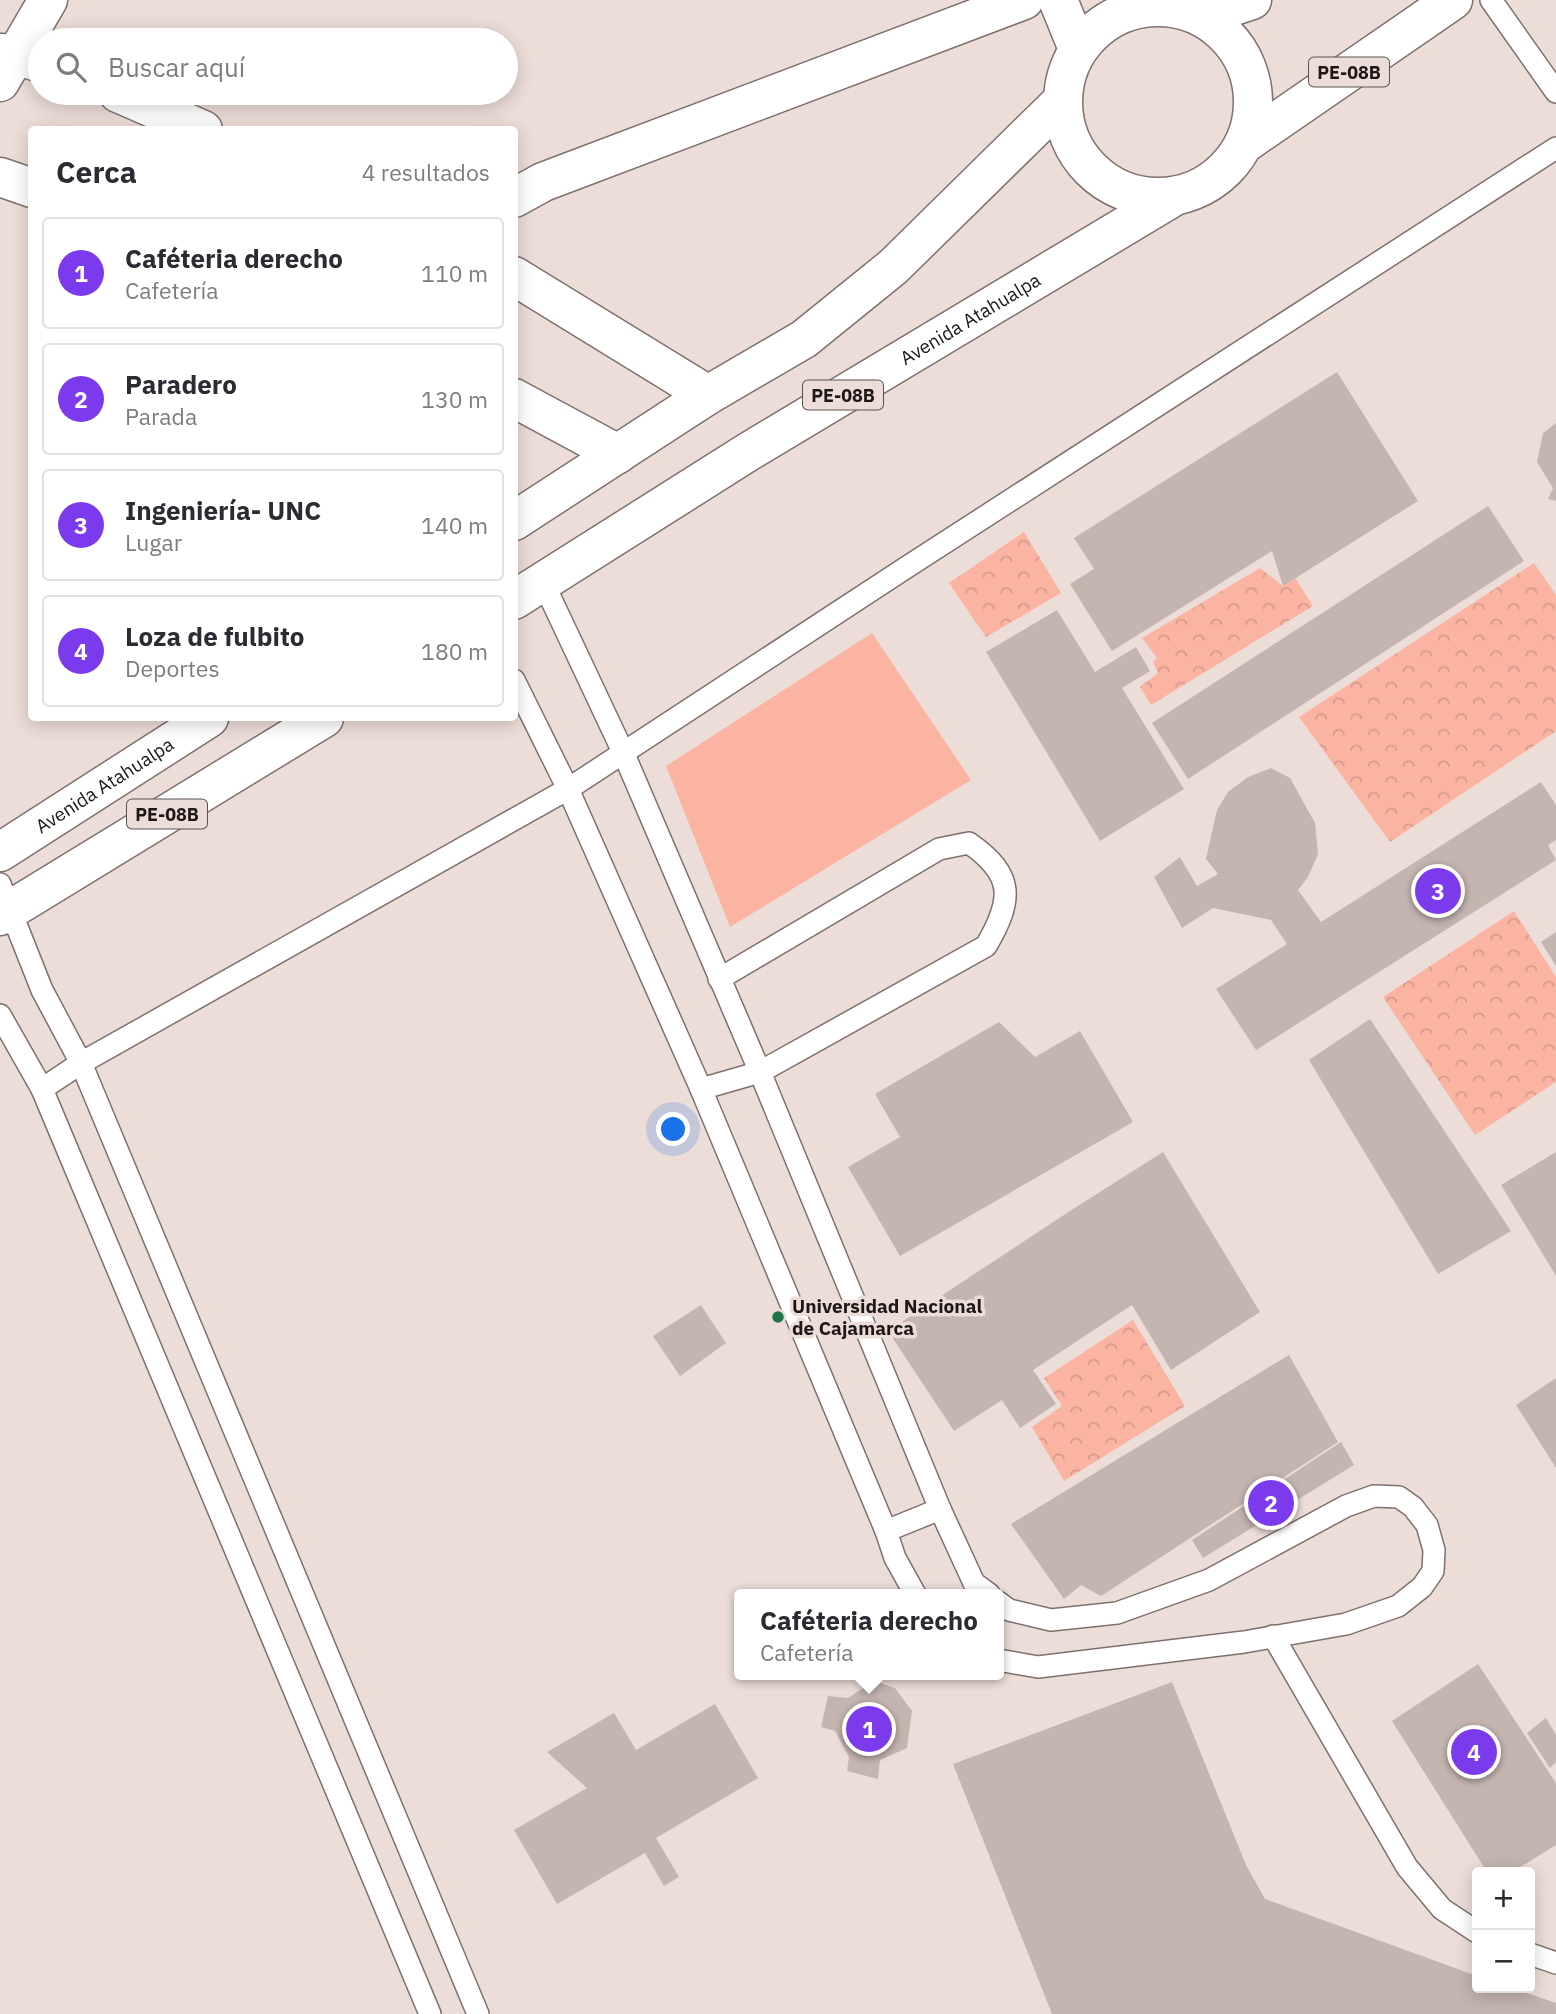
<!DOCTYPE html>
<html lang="es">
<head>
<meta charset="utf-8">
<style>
  :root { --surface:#fff; --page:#f2f2f3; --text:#2b2b33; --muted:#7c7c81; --line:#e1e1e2; --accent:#7c3aed }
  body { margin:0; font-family:"IBM Plex Sans",sans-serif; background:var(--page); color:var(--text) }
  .controls { position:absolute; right:21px; bottom:21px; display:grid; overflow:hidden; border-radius:7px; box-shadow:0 4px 18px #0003 }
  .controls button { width:63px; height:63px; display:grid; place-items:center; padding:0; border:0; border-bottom:2px solid var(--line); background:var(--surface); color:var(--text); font:35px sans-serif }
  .you { position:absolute; left:674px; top:1130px; width:24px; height:24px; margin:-18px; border:5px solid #fff; border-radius:50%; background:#1a73e8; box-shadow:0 0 0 10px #1a73e833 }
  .badge { display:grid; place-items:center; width:46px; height:46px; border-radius:50%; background:var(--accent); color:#fff; font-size:23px; font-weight:700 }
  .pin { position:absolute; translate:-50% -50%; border:4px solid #fff; box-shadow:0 2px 7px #0006 }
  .popup { position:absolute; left:734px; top:1589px; width:270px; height:91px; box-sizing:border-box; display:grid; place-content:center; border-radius:7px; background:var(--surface); filter:drop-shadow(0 2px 5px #0005); font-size:23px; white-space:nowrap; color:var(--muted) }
  .popup b { font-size:26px; color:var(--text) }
  .popup::after { content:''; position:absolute; left:50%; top:100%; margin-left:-14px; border:14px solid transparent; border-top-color:var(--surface) }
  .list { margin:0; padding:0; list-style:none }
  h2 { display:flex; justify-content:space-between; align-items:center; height:91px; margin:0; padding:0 28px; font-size:30px }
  h2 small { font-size:23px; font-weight:400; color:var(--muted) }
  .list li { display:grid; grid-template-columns:46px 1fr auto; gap:21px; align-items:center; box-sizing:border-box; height:112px; margin:0 14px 14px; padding:0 14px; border:2px solid var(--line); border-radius:7px }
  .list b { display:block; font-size:26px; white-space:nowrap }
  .list p { margin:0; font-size:23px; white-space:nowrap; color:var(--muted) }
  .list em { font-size:23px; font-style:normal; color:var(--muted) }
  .icon { flex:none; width:38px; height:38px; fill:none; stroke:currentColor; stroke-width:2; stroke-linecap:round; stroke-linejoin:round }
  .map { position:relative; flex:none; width:1556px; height:2014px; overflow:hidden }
  .search { position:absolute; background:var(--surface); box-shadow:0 4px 18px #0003; left:28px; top:28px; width:490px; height:77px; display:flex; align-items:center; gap:18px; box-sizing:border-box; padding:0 24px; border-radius:38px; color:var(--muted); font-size:26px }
  .panel { position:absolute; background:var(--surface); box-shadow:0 4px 18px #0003; left:28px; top:126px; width:490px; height:595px; border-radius:7px }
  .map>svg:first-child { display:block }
</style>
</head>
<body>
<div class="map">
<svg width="1556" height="2014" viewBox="0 0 1556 2014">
  <defs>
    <pattern id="park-crowns" width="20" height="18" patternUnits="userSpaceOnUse" patternTransform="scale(1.75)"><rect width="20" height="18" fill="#fbb4a2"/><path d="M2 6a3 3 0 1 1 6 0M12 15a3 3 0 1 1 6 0" fill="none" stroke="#d79a8b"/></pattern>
  </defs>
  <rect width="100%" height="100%" fill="#edddd8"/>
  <polygon fill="#fbb4a2" points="872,633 971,780 730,927 666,766"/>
  <g fill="url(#park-crowns)">
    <polygon points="1024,532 1061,593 986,637 949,583"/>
    <polygon points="1534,563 1556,595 1556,731 1390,842 1299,717"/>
    <polygon points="1260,568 1283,586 1295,578 1313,606 1151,705 1140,687 1158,673 1153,662 1157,658 1142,638"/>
    <polygon points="1514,911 1556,977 1556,1082 1475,1135 1383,997"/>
    <polygon points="1133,1320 1185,1406 1064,1481 1032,1427 1062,1406 1044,1378"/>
  </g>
  <g fill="#c5b5b1">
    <polygon points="1337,372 1418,501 1283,586 1272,551 1112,651 1070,584 1094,569 1074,538"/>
    <polygon points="1556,423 1556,501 1548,499 1553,488 1537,462 1543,433"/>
    <polygon points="1488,506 1524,561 1188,779 1152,723"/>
    <polygon points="1057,610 1095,672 1136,647 1150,671 1122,688 1184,789 1100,841 986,652"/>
    <polygon points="1271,768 1290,778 1315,823 1318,854 1308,877 1298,890 1321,922 1541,782 1556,805 1556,840 1548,845 1556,860 1256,1050 1216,989 1287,944 1271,920 1213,908 1182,928 1154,877 1180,857 1197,886 1218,874 1206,859 1217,810 1228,792 1248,777"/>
    <polygon points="1556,932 1556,966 1541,942"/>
    <polygon points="1370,1019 1511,1231 1438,1274 1309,1060"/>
    <polygon points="999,1022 1035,1057 1080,1031 1133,1122 900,1256 848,1167 900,1137 875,1094"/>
    <polygon points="1163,1152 1260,1312 1171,1370 1132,1305 1033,1370 1056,1404 1020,1428 1002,1400 954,1431 888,1331 1070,1211"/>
    <polygon points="1556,1152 1556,1276 1501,1185"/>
    <polygon points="701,1305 726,1343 680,1376 653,1336"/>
    <polygon points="1289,1355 1338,1442 1101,1596 1081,1585 1064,1599 1011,1524"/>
    <polygon points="1556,1378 1556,1468 1516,1405"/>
    <polygon points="1341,1442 1354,1465 1203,1558 1192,1540"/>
    <polygon points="1478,1664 1556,1783 1556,1845 1512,1872 1487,1872 1392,1721"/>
    <polygon points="874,1681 895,1688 912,1711 907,1748 880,1760 878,1779 847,1771 849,1757 835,1731 821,1727 828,1696 848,1698"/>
    <polygon points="1172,1682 1246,1865 1265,1899 1477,1976 1477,1988 1512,1988 1556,2003 1556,2014 1052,2014 953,1764"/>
    <polygon points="715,1704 758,1778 656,1838 679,1877 664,1886 645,1853 557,1904 514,1830 587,1788 547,1752 614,1713 636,1750"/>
    <polygon points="1546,1718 1556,1735 1556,1762 1550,1768 1527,1733"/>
  </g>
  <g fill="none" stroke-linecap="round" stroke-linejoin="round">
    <defs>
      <g id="lane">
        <polyline points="1491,0 1556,92"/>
        <polyline points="543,582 623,752 760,1072 940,1509 974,1583 989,1594"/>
        <polyline points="514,680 568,789 701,1089 886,1531 895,1558 915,1594"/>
        <polyline points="0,884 42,990 81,1063 478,2014"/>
        <polyline points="0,1015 42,1089 430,2014"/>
        <polyline points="42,1089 81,1063 568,789 907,567 1556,148"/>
        <path d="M701 1089 760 1072 986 946C1013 900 1015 875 969 843L939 849 719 979"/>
        <polyline points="886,1531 940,1509"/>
        <polyline points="998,1602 1009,1610 1051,1620 1117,1613 1209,1580 1346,1506 1374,1496 1399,1497 1413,1507 1427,1525 1434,1550 1433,1571 1422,1587 1398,1606 1346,1624 1244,1642 1038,1667 998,1660"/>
        <polyline points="1273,1636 1407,1867 1442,1909 1477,1932"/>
        <polyline points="1530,1954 1556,1963"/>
      </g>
      <g id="street">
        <polyline points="1058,0 1078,49"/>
        <polyline points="1163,6 1165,0"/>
        <polyline points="0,82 48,0"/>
        <polyline points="514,198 543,182 1024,0"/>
      </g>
      <g id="secondary">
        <polyline points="0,53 14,54 40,63"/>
        <polyline points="118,93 203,130"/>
        <polyline points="0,177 32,188"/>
        <polyline points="514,276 708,395"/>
        <polyline points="514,398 618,454"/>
      </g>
      <g id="primary">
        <circle cx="1158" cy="102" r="95"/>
        <polyline points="1201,17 1252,0"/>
        <polyline points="1244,144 1453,0"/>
        <polyline points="514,521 708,395 804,339 893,267 1062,101"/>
        <path id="s1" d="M514 600 748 452 1175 196"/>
        <path id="s2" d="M0 852 209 718"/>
        <polyline points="0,916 324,718"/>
      </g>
    </defs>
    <use href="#lane" stroke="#7f706d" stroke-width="24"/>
    <use href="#street" stroke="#7f706d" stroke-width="41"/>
    <use href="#secondary" stroke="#7f706d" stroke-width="41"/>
    <use href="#primary" stroke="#7f706d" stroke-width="41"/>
    <use href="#lane" stroke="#fff" stroke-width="21"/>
    <use href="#street" stroke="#fff" stroke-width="38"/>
    <use href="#secondary" stroke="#fff" stroke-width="38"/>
    <use href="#primary" stroke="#fff" stroke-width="38"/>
  </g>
  <circle fill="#207547" stroke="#edddd8" stroke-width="2.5" cx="778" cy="1317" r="7"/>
  <g text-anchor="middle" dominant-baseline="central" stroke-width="7" stroke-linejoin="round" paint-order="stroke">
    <g fill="#edddd8" stroke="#5b5250" stroke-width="2">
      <rect x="1309" y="57.5" width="80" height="29" rx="5"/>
      <rect x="803" y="380.5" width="80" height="29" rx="5"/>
      <rect x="127" y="799.5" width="80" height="29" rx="5"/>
    </g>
    <g font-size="18" font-weight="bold" fill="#1d1716">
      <text x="1349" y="72">PE-08B</text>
      <text x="843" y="395">PE-08B</text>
      <text x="167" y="814">PE-08B</text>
    </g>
    <g font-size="19" fill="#1d1716" stroke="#edddd8">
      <text stroke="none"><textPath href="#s1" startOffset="536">Avenida Atahualpa</textPath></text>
      <text stroke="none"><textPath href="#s2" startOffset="124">Avenida Atahualpa</textPath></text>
    </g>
    <g font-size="19" font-weight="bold" fill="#1d1716" stroke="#edddd8" text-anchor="start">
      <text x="792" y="1306">Universidad Nacional<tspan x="792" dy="22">de Cajamarca</tspan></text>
    </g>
  </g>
</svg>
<div class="controls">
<button>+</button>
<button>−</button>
</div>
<div class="you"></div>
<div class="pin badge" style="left:869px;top:1729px">1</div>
<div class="popup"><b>Caféteria derecho</b>Cafetería</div>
<div class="pin badge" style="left:1271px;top:1503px">2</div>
<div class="pin badge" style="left:1438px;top:891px">3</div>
<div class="pin badge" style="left:1474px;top:1752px">4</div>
<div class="search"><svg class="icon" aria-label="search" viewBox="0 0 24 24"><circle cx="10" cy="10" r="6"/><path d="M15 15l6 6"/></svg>Buscar aquí</div>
<section class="panel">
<h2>Cerca<small>4 resultados</small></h2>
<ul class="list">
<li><span class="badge">1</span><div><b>Caféteria derecho</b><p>Cafetería</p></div><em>110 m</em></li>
<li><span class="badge">2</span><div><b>Paradero</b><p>Parada</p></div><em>130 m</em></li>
<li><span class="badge">3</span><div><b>Ingeniería- UNC</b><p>Lugar</p></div><em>140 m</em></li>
<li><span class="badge">4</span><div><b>Loza de fulbito</b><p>Deportes</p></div><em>180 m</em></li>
</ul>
</section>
</div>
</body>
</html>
